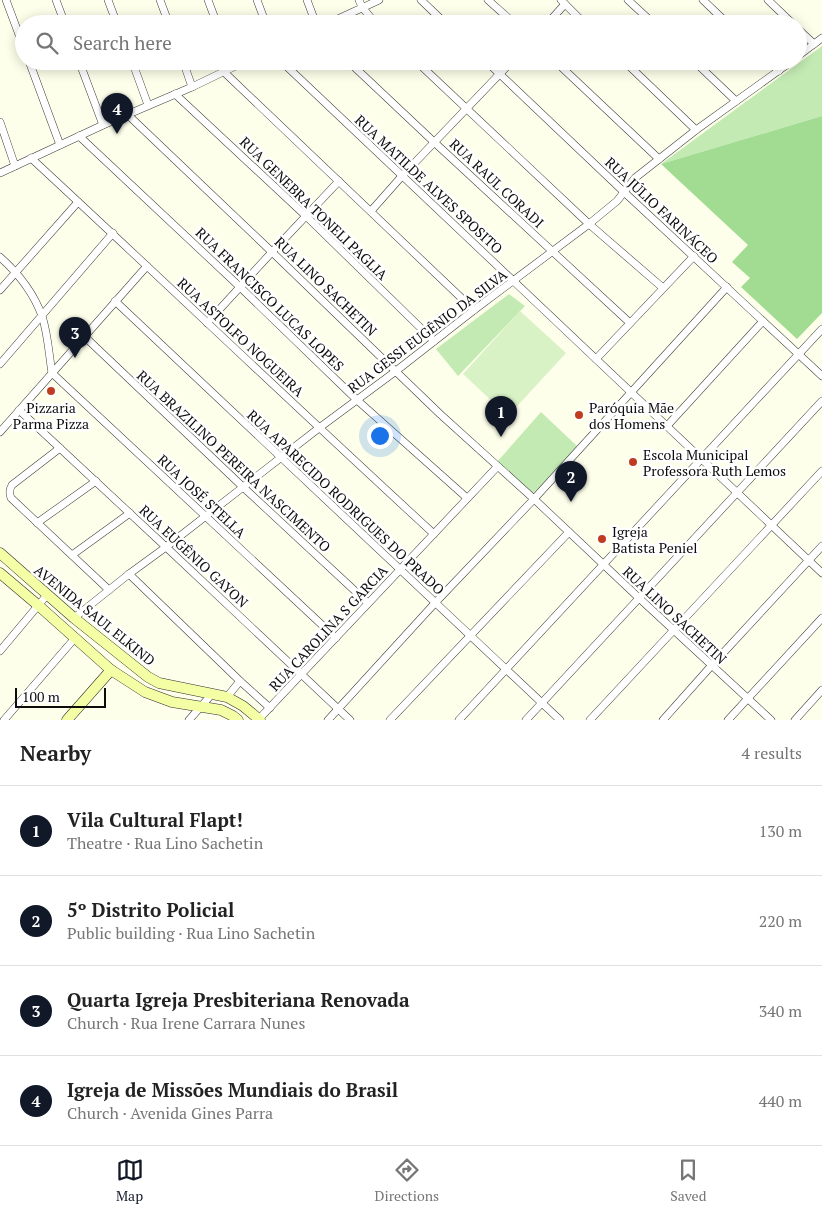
<!DOCTYPE html>
<html lang="en">
<head>
<meta charset="utf-8">
<style>
  :root { --surface:#fff; --page:#f2f2f2; --text:#222; --muted:#767676; --line:#e0e0e0; --accent:#111827 }
  body { margin:0; font-family:"PT Serif",serif; background:var(--page); color:var(--text) }
  .scale { position:absolute; left:15px; bottom:12px; width:91px; box-sizing:border-box; padding-left:5px; border:2px solid #0c0c0c; border-top:0; font-size:14px; line-height:18px; white-space:nowrap; color:#0c0c0c; -webkit-text-stroke:4px #fff; paint-order:stroke }
  .you { position:absolute; left:379px; top:435px; width:18px; height:18px; margin:-12px; border:4px solid #fff; border-radius:50%; background:#1a73e8; box-shadow:0 0 0 8px #1a73e833 }
  .badge { display:grid; place-items:center; width:32px; height:32px; border-radius:50%; background:var(--accent); color:#fff; font-size:16px; font-weight:700 }
  .pin { position:absolute; translate:-50% -41px; filter:drop-shadow(0 1px 2px #0008) }
  .pin::after { content:''; position:absolute; top:26px; width:18px; height:15px; background:inherit; clip-path:polygon(0 0,100% 0,50% 100%) }
  .list { margin:0; padding:0; list-style:none }
  h2 { display:flex; justify-content:space-between; align-items:center; height:65px; margin:0; padding:0 20px; font-size:21px }
  h2 small { font-size:16px; font-weight:400; color:var(--muted) }
  .list li { display:grid; grid-template-columns:32px 1fr auto; gap:15px; align-items:center; box-sizing:border-box; height:90px; padding:0 20px; border-top:1px solid var(--line) }
  .list b { display:block; font-size:19px; white-space:nowrap }
  .list p { margin:0; font-size:16px; white-space:nowrap; color:var(--muted) }
  .list em { font-size:16px; font-style:normal; color:var(--muted) }
  .icon { flex:none; width:28px; height:28px; fill:none; stroke:currentColor; stroke-width:2; stroke-linecap:round; stroke-linejoin:round }
  .map { position:relative; flex:none; width:822px; height:720px; overflow:hidden }
  .search { position:absolute; background:var(--surface); box-shadow:0 2px 12px #0003; left:15px; right:15px; top:15px; height:55px; display:flex; align-items:center; gap:12px; box-sizing:border-box; padding:0 18px; border-radius:28px; color:var(--muted); font-size:19px }
  .sheet { height:425px; background:var(--surface) }
  nav { display:flex; justify-content:space-around; align-items:center; box-sizing:border-box; height:70px; border-top:1px solid var(--line); background:var(--surface); font-size:14px; color:var(--muted) }
  nav a { display:grid; justify-items:center; gap:2px }
  nav .on { color:var(--accent) }
  .map>svg:first-child { display:block }
</style>
</head>
<body>
<div class="map">
<svg width="822" height="720" viewBox="0 0 822 720">
  <rect width="100%" height="100%" fill="#feffea"/>
  <g fill="#c3eab3">
    <polygon points="822,46 822,116 661,164"/>
    <polygon points="509,294 525,306 458,376 436,349"/>
    <polygon points="541,412 578,447 542,485 533,493 528,492 497,462"/>
  </g>
  <polygon fill="#a2db92" points="822,116 822,313 797,339 741,287 750,278 732,262 748,245 661,164"/>
  <polygon fill="#d8f1c5" points="520,311 566,353 508,416 463,374"/>
  <g fill="none" stroke-linecap="round" stroke-linejoin="round">
    <defs>
      <g id="street">
        <polyline points="6,0 24,48"/>
        <polyline points="56,0 65,24"/>
        <polyline points="108,0 117,24"/>
        <polyline points="160,0 169,24"/>
        <polyline points="208,0 217,24"/>
        <polyline points="257,0 266,24"/>
        <polyline points="307,0 316,24"/>
        <polyline points="359,0 362,7 376,24"/>
        <polyline points="421,0 446,24"/>
        <polyline points="488,0 515,24"/>
        <polyline points="561,0 585,24"/>
        <polyline points="628,0 654,24"/>
        <polyline points="703,0 728,24"/>
        <polyline points="768,0 793,24"/>
        <polyline points="327,24 379,0"/>
        <polyline points="547,24 565,4"/>
        <polyline points="798,29 814,44"/>
        <polyline points="798,56 822,38"/>
        <polyline points="29,61 60,145"/>
        <polyline points="79,61 103,125"/>
        <polyline points="132,61 148,105"/>
        <polyline points="183,61 192,87"/>
        <polyline points="281,61 822,573"/>
        <polyline points="348,61 434,142 630,323"/>
        <polyline points="416,61 589,224 663,288"/>
        <polyline points="486,61 624,192 822,376"/>
        <polyline points="555,61 659,159"/>
        <polyline points="624,61 696,130"/>
        <polyline points="694,61 736,101"/>
        <polyline points="769,61 779,71"/>
        <polyline points="224,72 474,310"/>
        <polyline points="175,94 306,216 434,341"/>
        <polyline points="127,114 272,252 440,414 534,499 639,598 771,720"/>
        <polyline points="0,122 15,166"/>
        <polyline points="79,136 240,287 357,400 467,498"/>
        <path d="M31 158C166 283 299 410 434 534"/>
        <polyline points="0,173 103,125 192,87 246,61"/>
        <polyline points="371,211 402,176 512,61"/>
        <path d="M0 257C18 273 34 294 42 316 48 334 49 355 52 373"/>
        <polyline points="0,290 78,202"/>
        <polyline points="115,301 560,720"/>
        <polyline points="207,323 272,252 339,181"/>
        <polyline points="84,336 243,487 368,603"/>
        <polyline points="596,359 694,256"/>
        <polyline points="0,364 113,233"/>
        <polyline points="52,373 336,638"/>
        <polyline points="19,410 166,547 350,720"/>
        <polyline points="667,426 763,321"/>
        <polyline points="0,432 147,266"/>
        <path d="M60 448 12 485C9 490 9 493 11 498L109 590"/>
        <polyline points="37,523 96,481"/>
        <polyline points="72,555 130,513"/>
        <polyline points="129,574 240,681 270,708"/>
        <polyline points="74,618 129,574 166,547 319,428 396,371 474,310 589,224 617,201 635,178 696,130 792,61"/>
        <polyline points="0,651 47,595"/>
        <polyline points="227,697 240,681"/>
        <polyline points="259,719 497,467"/>
        <polyline points="4,720 75,638"/>
        <polyline points="189,720 212,694"/>
        <polyline points="328,720 435,603 534,499 727,287"/>
        <polyline points="390,720 569,532"/>
        <polyline points="459,720 822,329"/>
        <polyline points="526,720 822,401"/>
        <polyline points="590,720 822,471"/>
        <polyline points="663,720 712,665 822,546"/>
        <polyline points="728,720 822,618"/>
        <polyline points="795,720 822,690"/>
      </g>
      <g id="secondary">
        <polyline points="0,553 74,618 148,677 159,683 227,697 243,706 260,720"/>
        <polyline points="0,573 39,606 111,670 145,692 172,702 221,710 233,716 238,720"/>
        <polyline points="67,720 111,670"/>
      </g>
    </defs>
    <use href="#street" stroke="#3f3f3f" stroke-width="8"/>
    <use href="#secondary" stroke="#2e2e2e" stroke-width="11"/>
    <use href="#street" stroke="#fff" stroke-width="7"/>
    <use href="#secondary" stroke="#f4ffa5" stroke-width="10"/>
  </g>
  <g fill="#c03c1f" stroke="#fff" stroke-width="2">
    <circle cx="51" cy="391" r="5"/>
    <circle cx="579" cy="415" r="5"/>
    <circle cx="633" cy="462" r="5"/>
    <circle cx="602" cy="539" r="5"/>
  </g>
  <g text-anchor="middle" dominant-baseline="central" stroke-width="5" stroke-linejoin="round" paint-order="stroke">
    <g font-size="14" fill="#0c0c0c" stroke="#fff">
      <text transform="translate(497 183) rotate(43)">RUA RAUL CORADI</text>
      <text transform="translate(429 184) rotate(43)">RUA MATILDE ALVES SPOSITO</text>
      <text transform="translate(314 208) rotate(44)">RUA GENEBRA TONELI PAGLIA</text>
      <text transform="translate(662 210) rotate(43)">RUA JÚLIO FARINÁCEO</text>
      <text transform="translate(326 286) rotate(44)">RUA LINO SACHETIN</text>
      <text transform="translate(270 299) rotate(44)">RUA FRANCISCO LUCAS LOPES</text>
      <text transform="translate(427 331) rotate(-37)">RUA GESSI EUGÊNIO DA SILVA</text>
      <text transform="translate(241 337) rotate(43)">RUA ASTOLFO NOGUEIRA</text>
      <text transform="translate(234 461) rotate(43)">RUA BRAZILINO PEREIRA NASCIMENTO</text>
      <text transform="translate(202 496) rotate(43)">RUA JOSÉ STELLA</text>
      <text transform="translate(346 502) rotate(43)">RUA APARECIDO RODRIGUES DO PRADO</text>
      <text transform="translate(194 556) rotate(43)">RUA EUGÊNIO GAYON</text>
      <text transform="translate(95 615) rotate(39)">AVENIDA SAUL ELKIND</text>
      <text transform="translate(675 615) rotate(43)">RUA LINO SACHETIN</text>
      <text transform="translate(328 628) rotate(-47)">RUA CAROLINA S GARCIA</text>
    </g>
    <g font-size="14" fill="#0c0c0c" stroke="#fff" text-anchor="start">
      <text x="51" y="407" text-anchor="middle">Pizzaria<tspan x="51" dy="16">Parma Pizza</tspan></text>
      <text x="589" y="407">Paróquia Mãe<tspan x="589" dy="16">dos Homens</tspan></text>
      <text x="643" y="454">Escola Municipal<tspan x="643" dy="16">Professora Ruth Lemos</tspan></text>
      <text x="612" y="531">Igreja<tspan x="612" dy="16">Batista Peniel</tspan></text>
    </g>
  </g>
</svg>
<div class="scale">100 m</div>
<div class="you"></div>
<div class="pin badge" style="left:501px;top:437px">1</div>
<div class="pin badge" style="left:571px;top:502px">2</div>
<div class="pin badge" style="left:75px;top:358px">3</div>
<div class="pin badge" style="left:117px;top:134px">4</div>
<div class="search"><svg class="icon" aria-label="search" viewBox="0 0 24 24"><circle cx="10" cy="10" r="6"/><path d="M15 15l6 6"/></svg>Search here</div>
</div>
<section class="sheet">
<h2>Nearby<small>4 results</small></h2>
<ul class="list">
<li><span class="badge">1</span><div><b>Vila Cultural Flapt!</b><p>Theatre · Rua Lino Sachetin</p></div><em>130 m</em></li>
<li><span class="badge">2</span><div><b>5º Distrito Policial</b><p>Public building · Rua Lino Sachetin</p></div><em>220 m</em></li>
<li><span class="badge">3</span><div><b>Quarta Igreja Presbiteriana Renovada</b><p>Church · Rua Irene Carrara Nunes</p></div><em>340 m</em></li>
<li><span class="badge">4</span><div><b>Igreja de Missões Mundiais do Brasil</b><p>Church · Avenida Gines Parra</p></div><em>440 m</em></li>
</ul>
</section>
<nav>
<a class="on"><svg class="icon" aria-label="map" viewBox="0 0 24 24"><path d="M3 6l6-2 6 2 6-2v14l-6 2-6-2-6 2zM9 4v14M15 6v14"/></svg>Map</a>
<a><svg class="icon" aria-label="directions" viewBox="0 0 24 24"><path d="M12 3l9 9-9 9-9-9zM9 14v-3h6M13 9l2 2-2 2"/></svg>Directions</a>
<a><svg class="icon" aria-label="saved" viewBox="0 0 24 24"><path d="M7 4h10v16l-5-4-5 4z"/></svg>Saved</a>
</nav>
</body>
</html>
